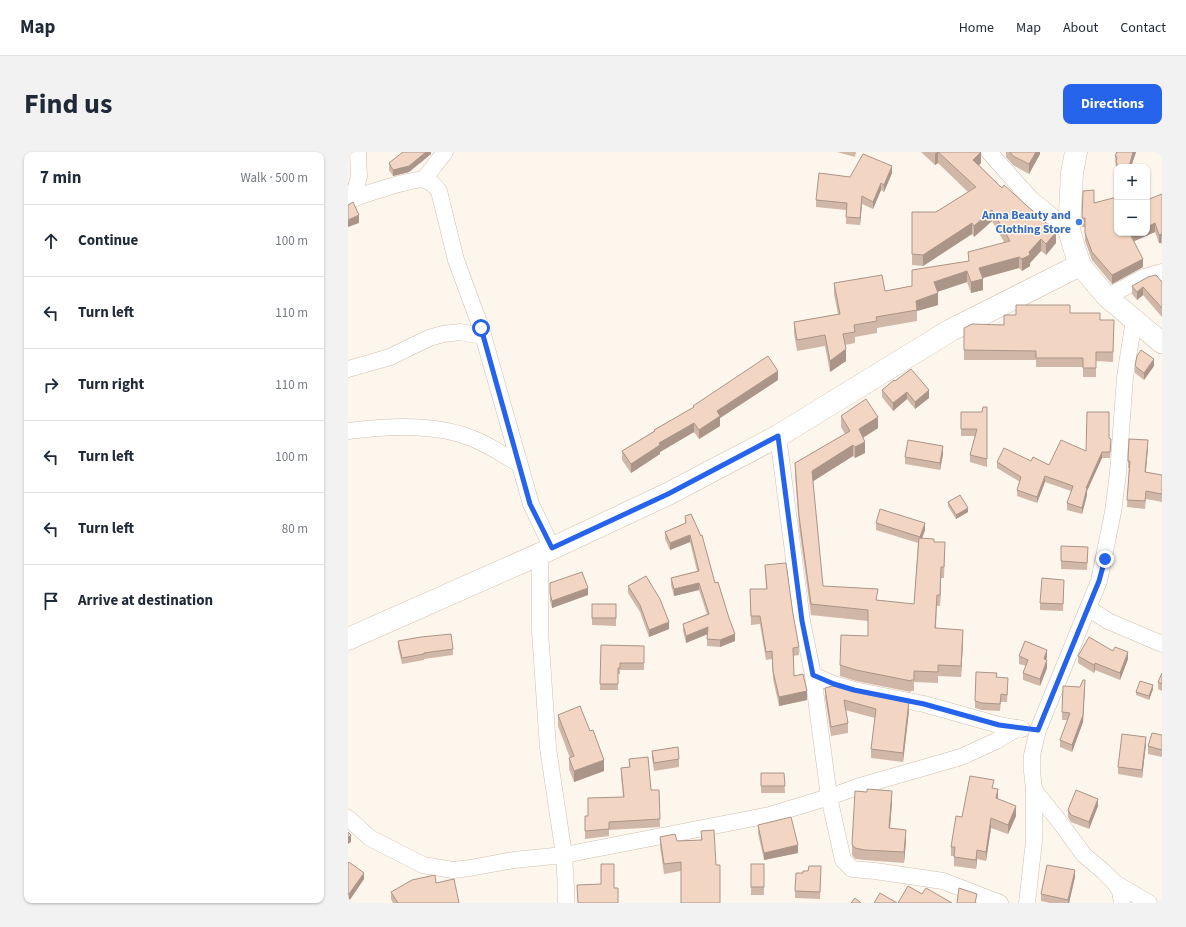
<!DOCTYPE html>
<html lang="en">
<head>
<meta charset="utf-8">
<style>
  :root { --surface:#fff; --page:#f2f2f3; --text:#1f2937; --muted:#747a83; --line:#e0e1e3; --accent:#2563eb }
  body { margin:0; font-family:"Source Sans 3",sans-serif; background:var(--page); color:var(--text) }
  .controls { position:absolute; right:12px; top:12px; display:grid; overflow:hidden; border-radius:8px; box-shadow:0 1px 3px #0004 }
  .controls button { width:36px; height:36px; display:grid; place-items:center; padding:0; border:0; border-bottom:1px solid var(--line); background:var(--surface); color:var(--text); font:20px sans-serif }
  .stop { position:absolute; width:12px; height:12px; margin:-9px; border:3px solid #2563eb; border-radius:50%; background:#fff }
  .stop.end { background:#2563eb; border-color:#fff; box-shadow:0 1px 4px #0008 }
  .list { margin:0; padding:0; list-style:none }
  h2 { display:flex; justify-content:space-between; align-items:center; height:52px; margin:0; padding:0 16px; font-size:17px }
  h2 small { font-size:13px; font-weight:400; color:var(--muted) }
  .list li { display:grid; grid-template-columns:26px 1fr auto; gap:12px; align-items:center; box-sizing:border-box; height:72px; padding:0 16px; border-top:1px solid var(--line) }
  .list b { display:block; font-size:15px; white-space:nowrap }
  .list em { font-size:13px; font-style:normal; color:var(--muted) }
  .icon { flex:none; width:22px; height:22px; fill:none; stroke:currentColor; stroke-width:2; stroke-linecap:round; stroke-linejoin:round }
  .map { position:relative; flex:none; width:814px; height:751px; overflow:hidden; border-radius:8px }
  header { display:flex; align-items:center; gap:24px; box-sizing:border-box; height:56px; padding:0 20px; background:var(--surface); border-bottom:1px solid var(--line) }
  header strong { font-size:19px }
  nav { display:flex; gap:22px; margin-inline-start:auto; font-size:14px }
  .intro { display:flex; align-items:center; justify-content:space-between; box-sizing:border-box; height:96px; padding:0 24px }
  h1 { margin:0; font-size:28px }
  .button { padding:10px 18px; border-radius:8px; background:var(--accent); color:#fff; font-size:14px; font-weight:700 }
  main { display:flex; gap:24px; padding:0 24px }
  aside { flex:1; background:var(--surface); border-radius:8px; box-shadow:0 1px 3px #0004 }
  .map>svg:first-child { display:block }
</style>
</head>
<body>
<header>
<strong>Map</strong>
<nav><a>Home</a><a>Map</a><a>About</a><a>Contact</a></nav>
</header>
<div class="intro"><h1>Find us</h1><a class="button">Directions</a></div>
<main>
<aside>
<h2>7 min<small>Walk · 500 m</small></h2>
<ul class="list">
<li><svg class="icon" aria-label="ahead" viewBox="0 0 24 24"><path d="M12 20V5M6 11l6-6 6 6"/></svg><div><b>Continue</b></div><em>100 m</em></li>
<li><svg class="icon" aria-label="left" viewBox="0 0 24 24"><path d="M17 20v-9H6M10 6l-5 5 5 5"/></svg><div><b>Turn left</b></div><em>110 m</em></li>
<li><svg class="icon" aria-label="right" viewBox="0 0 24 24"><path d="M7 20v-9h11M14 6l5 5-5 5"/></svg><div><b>Turn right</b></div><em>110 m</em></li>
<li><svg class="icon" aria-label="left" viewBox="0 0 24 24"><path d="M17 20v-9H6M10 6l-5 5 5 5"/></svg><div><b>Turn left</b></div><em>100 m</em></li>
<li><svg class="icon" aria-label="left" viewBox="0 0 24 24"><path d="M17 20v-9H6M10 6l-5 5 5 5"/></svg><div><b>Turn left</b></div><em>80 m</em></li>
<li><svg class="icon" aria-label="arrive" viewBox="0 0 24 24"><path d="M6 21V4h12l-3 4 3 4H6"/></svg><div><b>Arrive at destination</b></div></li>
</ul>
</aside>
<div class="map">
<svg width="814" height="751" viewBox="0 0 814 751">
  <rect width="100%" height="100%" fill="#fdf6ec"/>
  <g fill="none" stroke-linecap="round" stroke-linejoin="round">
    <defs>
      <g id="minor">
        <polyline points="641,0 683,47 721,78"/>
        <polyline points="76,27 97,0"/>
        <polyline points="5,47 11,24 10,0"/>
        <path d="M0 49C11 44 67 25 77 28 84 30 87 34 91 39L108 108 133 176 183 352 204 396"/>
        <polyline points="759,145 796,125 814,120"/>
        <polyline points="0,217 42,205 81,186 95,182 112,180 135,184"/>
        <path d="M0 279C41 274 90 271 128 288 143 294 157 304 171 312"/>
        <polyline points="430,284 454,469 465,523 481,645 495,708 504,717 527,719 595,729 652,751"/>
        <polyline points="192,402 192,479 200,596 216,703 218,736 218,751"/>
        <polyline points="740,456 760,469 814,492"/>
        <polyline points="465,523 486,532 506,538 576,552 651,573 674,577"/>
        <polyline points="686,638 711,669 736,703 755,719 767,731 772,739 774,751"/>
        <polyline points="0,666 22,686 75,713 105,718 122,716 166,708 216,703 422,663 481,645 512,634 613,605 648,589 670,576"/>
        <polyline points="767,731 801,751"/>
        <polyline points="679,751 686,689 686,638 684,619 684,603 690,578 751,429 765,360 770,321 777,225 786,168"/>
      </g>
      <polyline id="tertiary" points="732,113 759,145 814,191"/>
      <polyline id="secondary" points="0,487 192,402 320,342 430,284 603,178 732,113 726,95 721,78 724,21 728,0"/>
    </defs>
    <use href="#minor" stroke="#d1beb0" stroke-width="17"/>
    <use href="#tertiary" stroke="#d1beb0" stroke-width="22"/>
    <use href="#secondary" stroke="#d6c0b0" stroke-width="23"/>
    <use href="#minor" stroke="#fff" stroke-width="16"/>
    <use href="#tertiary" stroke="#fff" stroke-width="21"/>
    <use href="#secondary" stroke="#fff" stroke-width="22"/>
  </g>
  <g fill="#d1b7a8">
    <polygon points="83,0 83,2 61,20 45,24 41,18 41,11"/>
    <polygon points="489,0 508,0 507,5"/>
    <polygon points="573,0 633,0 633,11 631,13 708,91 698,103 693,99 682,111 682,114 674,119 671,116 635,126 635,138 623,141 619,130 589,140 590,153 569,159 569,169 529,176 529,181 507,185 507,191 497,193 498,209 482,220 477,194 449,199 446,181 446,170 490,162 486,142 486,131 537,139 564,134 620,109 656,90 644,69 626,85 624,82 575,114 564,113 564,60 588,60 620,40 590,11 587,13"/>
    <polygon points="658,0 692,0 692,2 681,22 665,13 658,5"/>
    <polygon points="769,0 788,0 783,15 769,19 768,19 767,4"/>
    <polygon points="544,21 536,40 533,38 525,57 514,52 512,73 498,72 498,58 468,55 468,48 502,25"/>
    <polygon points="814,42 814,92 813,91 811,91 807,80 786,89 795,115 764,132 744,108 737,89 737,75 734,75 734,66 746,51 769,45 769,81"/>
    <polygon points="814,130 814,165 795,143 789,148 784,142 784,134"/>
    <polygon points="722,161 752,168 766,178 765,210 748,209 748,225 735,225 735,215 688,215 688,208 616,208 616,176 656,173 668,163"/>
    <polygon points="787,214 806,214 796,228 787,221"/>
    <polygon points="430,228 372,266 372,274 351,287 346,280 312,300 312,302 283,321 274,308 274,299 306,279 306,278 345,256 345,254"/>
    <polygon points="547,229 581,246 567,257 559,247 545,259 534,245 534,238"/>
    <polygon points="639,255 639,315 622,310 622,303 627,284 613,284 613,260 634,260"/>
    <polygon points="493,264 530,276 515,286 517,301 507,306 505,304 465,329 475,434 530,448 566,452 570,391 528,378 528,371 577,378 574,386 586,390 597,401 596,426 593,426 592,454 589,454 588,476 615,489 613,525 590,524 590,531 566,530 566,539 563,539 563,540 508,529 492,524 492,513 520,484 520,469 463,463 451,375 447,322 447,311 497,282 493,275"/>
    <polygon points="761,286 763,293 762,306 754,306 739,339 739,343 734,362 719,358 719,351 723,339 697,330 689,351 669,344 669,338 672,330 649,316 649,310 683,309 701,313 738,299"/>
    <polygon points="800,295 798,320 814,323 814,350 798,347 797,357 779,355 781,316 780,316 780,309"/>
    <polygon points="595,302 592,318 557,312 557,305"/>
    <polygon points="600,350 620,360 608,367 600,354"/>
    <polygon points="337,364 367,431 387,489 372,495 359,494 359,482 338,491 335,479 335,472 359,462 351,438 326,444 323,433 323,426 349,419 342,390 322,398 317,387 317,380 337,371"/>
    <polygon points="740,402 739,418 713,417 713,409"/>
    <polygon points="417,413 445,462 451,495 451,503 445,504 446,524 459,548 431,554 425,527 424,507 418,508 412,472 403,473 402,437 418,437"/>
    <polygon points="202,431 240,443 204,456 202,449"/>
    <polygon points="280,434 321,477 301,485 292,460 280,441"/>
    <polygon points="716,435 715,459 692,458 692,451"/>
    <polygon points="268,452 268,474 244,473 244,466"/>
    <polygon points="50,489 105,497 105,503 76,507 76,508 54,512 50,495"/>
    <polygon points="253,493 296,494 296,518 272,518 272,522 270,522 270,538 252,538"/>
    <polygon points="671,504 699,505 698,508 699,516 692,534 675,528 675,521 678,514 671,512"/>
    <polygon points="730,504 780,507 772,528 747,518 746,521 730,511"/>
    <polygon points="814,521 814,539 810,537 810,530"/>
    <polygon points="649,525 660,533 659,550 653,550 652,559 634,558 627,556 627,549"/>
    <polygon points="477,536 561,559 555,610 523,606 523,597 527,566 497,558 500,571 500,581 483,584 477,545"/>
    <polygon points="737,536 735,570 724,600 712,595 712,588 720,568 714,568 714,560"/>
    <polygon points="805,537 801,548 788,543 788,540"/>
    <polygon points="210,563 256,619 226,630 221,617 221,606 222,606 210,574"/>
    <polygon points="814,583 814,605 800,602 800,594"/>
    <polygon points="798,592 794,626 770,622 770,615"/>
    <polygon points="304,599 331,607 331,615 306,619 304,606"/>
    <polygon points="281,607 303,638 311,638 312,675 261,678 261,684 237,687 237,664 240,664 275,645 273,624 273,616 281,615"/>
    <polygon points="413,621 436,621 437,641 413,641"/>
    <polygon points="646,637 649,647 668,664 660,682 643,676 638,709 629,707 628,717 606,714 606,704 603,704 603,695 614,665"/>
    <polygon points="544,650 542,677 558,689 556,711 517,708 507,707 504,703 504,692"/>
    <polygon points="750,654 741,677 723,670 720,665 720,658"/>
    <polygon points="410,673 450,701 416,708 410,681"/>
    <polygon points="366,678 333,719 316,722 312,694 312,685 329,689 353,688 353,679"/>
    <polygon points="0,711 16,727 1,749 0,748"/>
    <rect x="403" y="712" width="13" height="31"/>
    <polygon points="473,722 472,747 447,746 447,739"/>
    <polygon points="727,725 721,751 702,751 693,749 693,742"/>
    <polygon points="88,731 111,751 45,751 43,747 43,740"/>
  </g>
  <g fill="#aa9588">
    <polygon points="78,0 83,0 83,2 61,20 45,24 45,18"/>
    <polygon points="589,0 590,0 590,11 587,13 587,2"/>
    <polygon points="633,0 633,11 625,19 625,8"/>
    <polygon points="688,0 692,0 692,2 681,22 681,12"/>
    <polygon points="785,0 788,0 783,15 781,15"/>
    <polygon points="544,14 544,21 536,40 536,33"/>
    <polygon points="533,31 533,38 525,57 525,50"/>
    <polygon points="514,44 514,52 512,73 512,66"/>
    <polygon points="644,58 644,69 626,85 626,74"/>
    <polygon points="11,63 11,71 0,75 0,68"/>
    <polygon points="624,71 624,82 575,114 575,103"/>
    <polygon points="807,71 807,80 782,91 782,82 785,81 799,81 799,75"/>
    <polygon points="708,80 708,91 698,103 698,92"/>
    <polygon points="813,82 813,91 811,91 811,83"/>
    <polygon points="693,87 693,99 682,111 682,114 674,119 674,107"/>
    <polygon points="671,105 671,116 631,127 631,116"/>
    <polygon points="795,107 795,115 764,132 764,123"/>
    <polygon points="619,119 619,130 586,141 586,130"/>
    <polygon points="635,127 635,138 623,141 623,130"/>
    <polygon points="795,135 795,143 789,148 789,140"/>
    <polygon points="590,141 590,153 569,159 568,149"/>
    <polygon points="498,197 498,209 482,220 482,209"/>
    <polygon points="806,207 806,214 796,228 796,221"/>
    <polygon points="430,219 430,228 372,266 372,274 351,287 351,278 369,259"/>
    <polygon points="581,238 581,246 567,257 567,250"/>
    <polygon points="559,240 559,247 545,259 545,251"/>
    <polygon points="530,265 530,276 511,288 511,277"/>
    <polygon points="346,271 346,280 312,300 312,302 283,321 283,312 311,291"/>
    <polygon points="800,288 800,295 797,327 797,320"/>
    <polygon points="517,290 517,301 507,306 507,295"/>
    <polygon points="505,293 505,304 464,330 464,319"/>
    <polygon points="595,294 595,302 592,318 592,311"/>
    <polygon points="754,300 754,306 739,339 739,343 734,362 734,356 738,336"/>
    <polygon points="697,324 697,330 689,351 689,345"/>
    <polygon points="620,356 620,360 608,367 608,363"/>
    <polygon points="577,371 577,378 572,392 572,385"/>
    <polygon points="342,383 342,390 322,398 322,391"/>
    <polygon points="593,415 593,426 592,454 592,443"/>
    <polygon points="351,431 351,438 326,444 326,437"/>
    <polygon points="240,436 240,443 204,456 204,449"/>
    <polygon points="321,470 321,477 301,485 301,478"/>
    <polygon points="360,475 360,482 338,491 338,484"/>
    <polygon points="615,478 615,489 613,525 613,514"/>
    <polygon points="387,482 387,489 372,495 372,488"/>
    <polygon points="699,498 699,505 696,514 696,507"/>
    <polygon points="780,500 780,507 772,528 772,521"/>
    <polygon points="699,508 699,516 692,534 692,527"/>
    <polygon points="747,511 747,518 746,521 746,513"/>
    <polygon points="737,528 735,570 724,600 724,593"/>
    <polygon points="805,533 805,537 801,548 801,544"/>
    <polygon points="459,539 459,548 431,554 431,545"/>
    <polygon points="561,549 561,559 555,610 555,601"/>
    <polygon points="798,585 798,592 794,626 794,618"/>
    <polygon points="256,608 256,619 226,630 226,619"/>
    <polygon points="650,637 650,646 648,656 648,646"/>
    <polygon points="544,639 544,650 541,687 541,676"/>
    <polygon points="750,647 750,654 741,677 741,670"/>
    <polygon points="668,654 668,664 660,682 660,673"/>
    <polygon points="643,666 643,676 638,709 638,700"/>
    <polygon points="558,678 558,689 556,711 556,700"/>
    <polygon points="3,683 3,690 0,692 0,686"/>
    <polygon points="450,693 450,701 416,708 416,701"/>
    <polygon points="629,698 629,707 628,717 628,708"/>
    <polygon points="727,718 727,725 721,751 720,751 720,748"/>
    <polygon points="16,721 16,727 1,749 1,742"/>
  </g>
  <g fill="#f3d5c3" stroke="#aa9588">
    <polygon points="55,0 78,0 61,14 45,18 41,11"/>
    <polygon points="590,0 633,0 625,8 654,36 656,33 708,80 698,92 693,87 681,100 682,103 674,107 671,105 631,116 635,127 623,130 619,119 586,130 590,141 568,149 569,158 528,165 529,169 506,173 507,180 495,182 498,197 482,209 477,183 449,188 446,170 492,162 486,131 534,123 537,139 564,134 564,118 621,109 620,100 662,89 644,58 626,74 624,71 575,103 564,102 564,60 588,60 628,35"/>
    <polygon points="662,0 688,0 681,12 665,4"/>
    <polygon points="769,0 785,0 781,15 788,15 769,15 769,11 768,10 769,5 767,4"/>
    <polygon points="515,2 544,14 536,33 533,31 525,50 514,44 512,66 498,65 499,51 468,48 471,21 502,25"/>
    <polygon points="769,23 769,81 785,81 782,82 795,107 764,123 744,100 737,81 737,66 734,66 735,39 746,38 746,51 769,45"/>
    <polygon points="814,42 814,84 813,82 811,83 807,71 799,75 799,48"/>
    <polygon points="5,50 11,63 0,68 0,53"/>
    <polygon points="808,123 814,130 814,156 795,135 789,140 784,134 800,125"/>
    <polygon points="668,153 722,153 722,161 752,161 752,168 766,168 765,200 748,200 748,216 735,216 735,206 688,206 688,199 616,198 616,176 624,172 656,173 656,163 668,163"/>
    <polygon points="793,198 806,207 796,221 787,214 789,204"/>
    <polygon points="420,204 430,219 369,259 372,264 351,278 346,271 311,291 312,293 283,312 274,299 307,279 306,278 346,255 345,254"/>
    <polygon points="563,217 581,238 567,250 559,240 545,251 534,238 546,228 547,229"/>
    <polygon points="518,247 530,265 511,277 517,290 507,295 505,293 464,319 475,434 530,437 528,448 566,452 571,386 586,387 586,390 597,390 596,415 593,415 592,443 589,443 587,476 615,478 613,514 590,513 590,520 566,519 566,528 563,528 563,529 508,518 492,513 493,483 520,484 520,458 463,452 451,364 447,311 502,279 493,264"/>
    <polygon points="635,255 639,255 639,307 622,303 629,277 613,277 613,260 634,260"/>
    <polygon points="739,260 761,260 761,286 763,287 762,300 754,300 738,336 739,336 734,356 719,351 725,334 697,324 689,345 669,338 673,325 649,310 656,296 683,309 685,305 701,313 713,288 738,299"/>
    <polygon points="781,287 800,288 797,320 814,323 814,342 798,339 797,349 779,348 782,309 780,309"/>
    <polygon points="560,288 595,294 592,311 557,305"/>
    <polygon points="612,343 620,356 608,363 600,350"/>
    <polygon points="532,357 577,371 572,385 528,371"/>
    <polygon points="343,362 353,384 354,383 367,431 370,430 381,466 387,482 372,488 359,487 360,475 338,484 335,472 361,462 351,431 326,437 323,426 351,419 342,383 322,391 317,380 338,371 337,364"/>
    <polygon points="713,394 740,395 739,411 713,409"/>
    <polygon points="438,411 445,462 451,495 445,496 446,524 455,522 459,539 431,545 425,519 424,499 418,500 412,464 403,464 402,437 419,437 417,413"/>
    <polygon points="234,420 240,436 204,449 202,441 202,431"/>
    <polygon points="298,424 312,447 321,470 301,478 292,453 280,434"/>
    <polygon points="694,426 716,428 715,452 692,451"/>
    <rect x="244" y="452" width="24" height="14"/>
    <polygon points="103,482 105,497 76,501 76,502 54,506 50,489 73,485"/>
    <polygon points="741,485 765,499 767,495 780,500 772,521 747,511 746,513 730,504"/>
    <polygon points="677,489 699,498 696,507 699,508 692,527 675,521 680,508 671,504"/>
    <polygon points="253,493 296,494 296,511 272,511 272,516 270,516 270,532 252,532"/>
    <polygon points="628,520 649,521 648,525 660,526 659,543 653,542 652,552 634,551 627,549"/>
    <polygon points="814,521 814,532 810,530"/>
    <polygon points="735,528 737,528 735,563 724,593 712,588 722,561 714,560 715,534 732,535"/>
    <polygon points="792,529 805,533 801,544 788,540"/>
    <polygon points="489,533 504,538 561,549 555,601 523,597 528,557 496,548 500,571 483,575 477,536"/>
    <polygon points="232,554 242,579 245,578 256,608 226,619 221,606 226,604 210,563"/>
    <polygon points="804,581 814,583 814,598 800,594"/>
    <polygon points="774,582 798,585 794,618 770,615"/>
    <polygon points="330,595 331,607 306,611 304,599"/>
    <polygon points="300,605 303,638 311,638 312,667 261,670 261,677 237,679 237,664 240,664 240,646 276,645 273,616 282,615 281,607"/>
    <polygon points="413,621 436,621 437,634 413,634"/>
    <polygon points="622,624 646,628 644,636 650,637 648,646 668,654 660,673 643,666 638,700 629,698 628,708 606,705 607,695 603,695 608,664 614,665"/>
    <polygon points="519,637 544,639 541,676 558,678 556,700 517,698 507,696 504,692 507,639 519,640"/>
    <polygon points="728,638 750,647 741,670 723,663 720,658"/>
    <polygon points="443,665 450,693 416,701 410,673"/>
    <polygon points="366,678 368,713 372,713 372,751 333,751 333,710 316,712 312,685 327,682 329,689 354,688 353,679"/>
    <polygon points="0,680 3,683 0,686"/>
    <polygon points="1,710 16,721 1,742 0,742 0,711"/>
    <polygon points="253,712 266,712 266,736 270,736 270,751 230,751 229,733 253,732"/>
    <rect x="403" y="712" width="13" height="23"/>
    <polygon points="699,713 727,718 720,748 693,742"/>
    <polygon points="461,714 473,714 472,740 447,739 448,721 455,721 455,719 460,719"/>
    <polygon points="87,723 88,731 106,727 111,751 50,751 43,740 64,728"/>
    <polygon points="560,734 574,742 578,736 604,751 550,751"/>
    <polygon points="611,736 629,742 627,751 609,751"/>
    <polygon points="532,741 549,751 526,751"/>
    <polygon points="507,746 513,751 503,751"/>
  </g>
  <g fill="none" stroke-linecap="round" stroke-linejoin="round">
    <polyline stroke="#2563eb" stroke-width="5" points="133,176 182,352 204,396 320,342 430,284 454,469 465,523 486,532 506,538 576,552 651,573 690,578 751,429 757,407"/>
  </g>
  <circle fill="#3f7fe0" stroke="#fffaf3" stroke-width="1.5" cx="731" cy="70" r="4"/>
  <g text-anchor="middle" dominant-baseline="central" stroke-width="3" stroke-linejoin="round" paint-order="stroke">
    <g font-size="12" font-weight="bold" fill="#366cbe" stroke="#fffaf3" text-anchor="end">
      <text x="723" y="63">Anna Beauty and<tspan x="723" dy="14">Clothing Store</tspan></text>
    </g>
  </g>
</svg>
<div class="controls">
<button>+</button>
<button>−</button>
</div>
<div class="stop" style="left:133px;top:176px"></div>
<div class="stop end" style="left:757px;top:407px"></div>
</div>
</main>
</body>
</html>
